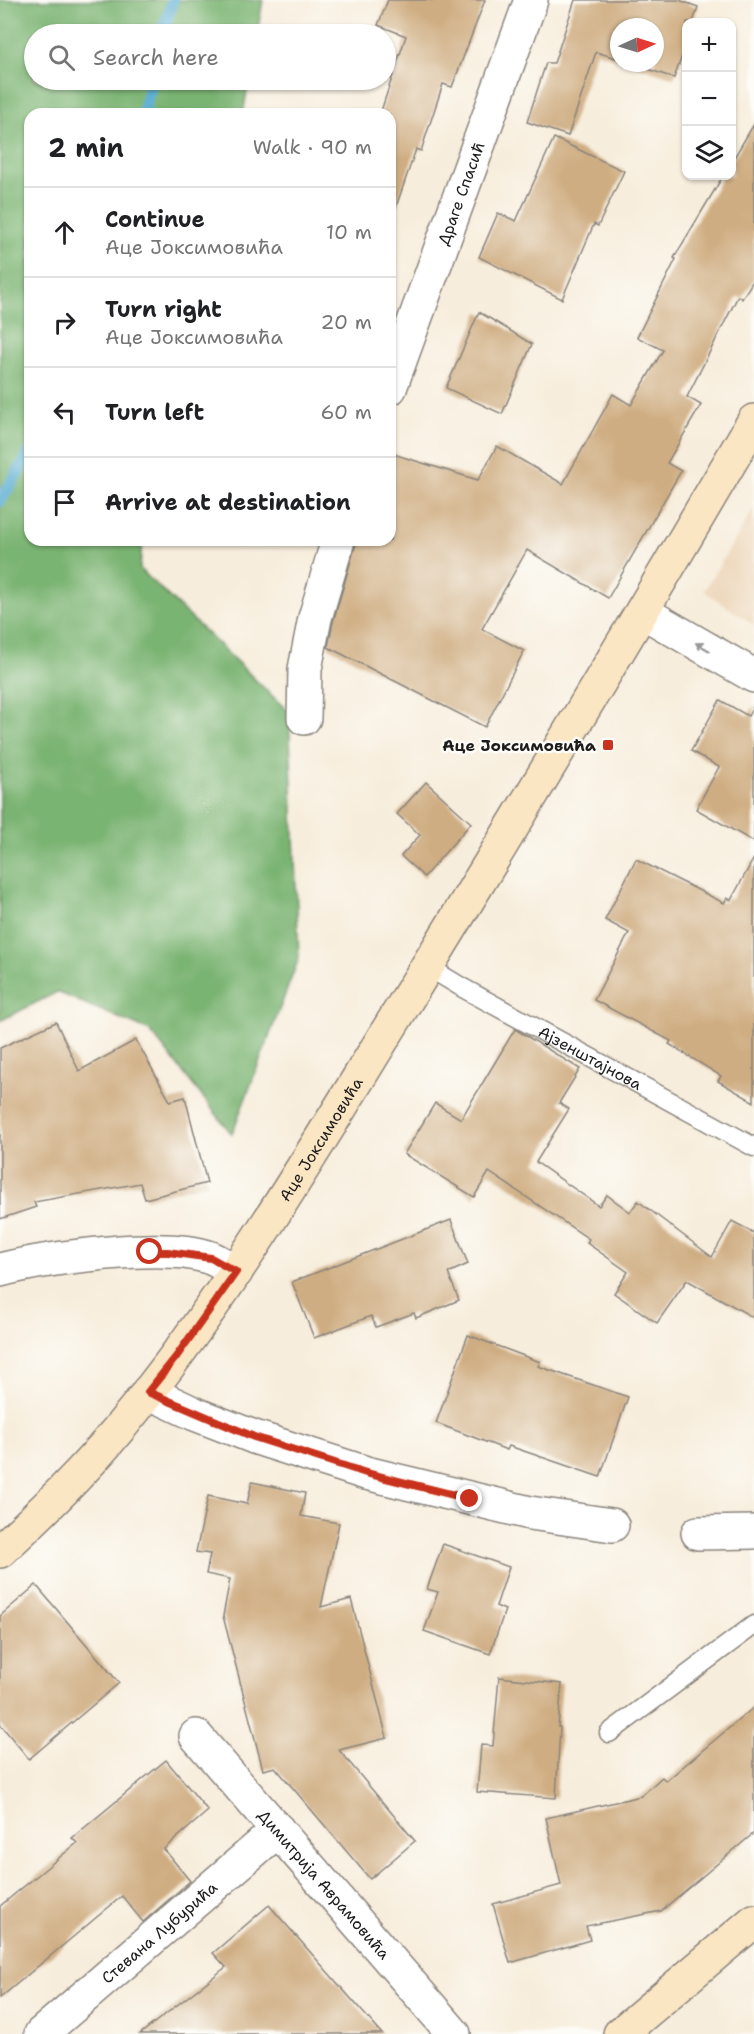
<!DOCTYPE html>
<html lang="en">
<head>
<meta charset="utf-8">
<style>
  :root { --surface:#fff; --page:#f6f6f6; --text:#202124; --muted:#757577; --line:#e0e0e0 }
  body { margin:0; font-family:"Shantell Sans",sans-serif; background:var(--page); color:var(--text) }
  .controls { position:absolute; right:18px; top:18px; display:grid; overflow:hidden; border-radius:12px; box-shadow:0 2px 4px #0004 }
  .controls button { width:54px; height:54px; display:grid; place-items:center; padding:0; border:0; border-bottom:2px solid var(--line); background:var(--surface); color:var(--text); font:30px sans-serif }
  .compass { position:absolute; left:610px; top:18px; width:54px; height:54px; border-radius:50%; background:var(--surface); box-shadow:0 2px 4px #0004; rotate:86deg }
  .stop { position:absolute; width:18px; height:18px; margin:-14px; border:4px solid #c8321e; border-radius:50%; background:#fff }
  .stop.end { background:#c8321e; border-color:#fff; box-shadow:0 2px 6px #0008 }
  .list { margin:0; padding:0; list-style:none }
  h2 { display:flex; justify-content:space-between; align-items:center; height:78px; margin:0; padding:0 24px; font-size:26px }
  h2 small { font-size:20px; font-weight:400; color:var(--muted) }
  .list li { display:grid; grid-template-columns:39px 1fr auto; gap:18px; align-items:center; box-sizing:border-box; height:90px; padding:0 24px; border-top:2px solid var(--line) }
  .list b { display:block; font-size:22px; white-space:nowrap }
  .list p { margin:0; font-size:20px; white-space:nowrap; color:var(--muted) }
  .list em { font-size:20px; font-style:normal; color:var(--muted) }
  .icon { flex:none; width:33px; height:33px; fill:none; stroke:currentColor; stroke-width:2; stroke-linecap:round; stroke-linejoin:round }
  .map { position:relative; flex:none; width:754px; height:2034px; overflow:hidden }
  .search { position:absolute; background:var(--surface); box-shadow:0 2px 4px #0004; left:24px; top:24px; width:372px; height:66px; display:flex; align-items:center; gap:15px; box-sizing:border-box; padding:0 21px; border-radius:33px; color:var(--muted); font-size:22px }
  .panel { position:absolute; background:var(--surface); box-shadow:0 2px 4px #0004; left:24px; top:108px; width:372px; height:438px; border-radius:18px }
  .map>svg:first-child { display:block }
</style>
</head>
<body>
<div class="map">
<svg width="754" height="2034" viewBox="0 0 754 2034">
  <rect width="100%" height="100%" fill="#fdfcf7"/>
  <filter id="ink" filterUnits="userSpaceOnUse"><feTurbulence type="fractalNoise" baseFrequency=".0167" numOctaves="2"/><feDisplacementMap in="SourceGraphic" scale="12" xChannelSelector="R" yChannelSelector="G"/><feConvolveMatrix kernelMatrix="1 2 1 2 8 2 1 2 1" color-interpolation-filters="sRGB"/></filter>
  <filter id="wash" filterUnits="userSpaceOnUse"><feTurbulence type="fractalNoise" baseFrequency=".008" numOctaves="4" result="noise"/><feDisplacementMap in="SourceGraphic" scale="24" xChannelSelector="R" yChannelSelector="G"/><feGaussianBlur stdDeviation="1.35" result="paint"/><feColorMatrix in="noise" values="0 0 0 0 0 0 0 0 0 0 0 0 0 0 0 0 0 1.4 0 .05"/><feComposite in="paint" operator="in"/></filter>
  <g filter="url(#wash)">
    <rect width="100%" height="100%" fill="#f7eddc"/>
    <polygon fill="#edd7bb" points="754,508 754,625 704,591"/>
    <polygon fill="#7ab472" stroke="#4b6847" stroke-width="1.5" points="0,0 263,0 257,34 34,34 34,80 249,80 243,114 30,114 30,540 142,540 140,569 289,712 299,958 232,1134 150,1031 57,992 0,1021"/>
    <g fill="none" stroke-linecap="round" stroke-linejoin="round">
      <g stroke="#56acd2" stroke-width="12">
        <polyline points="162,34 173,0"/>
        <polyline points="143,114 152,80"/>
        <polyline points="0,501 30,453"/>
      </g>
    </g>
    <g id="blocks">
      <g fill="#cfad82">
        <polygon points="388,0 485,0 452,87 443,84 421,151 416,149 395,210 390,209 390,114 380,114 406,36 378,25"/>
        <polygon points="575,0 679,0 698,7 693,22 687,22 687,42 674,78 630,63 655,63 655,27 619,27 619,59 596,52 568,136 527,122 546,63 554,63"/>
        <polygon points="754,124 754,279 742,299 738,296 687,397 701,405 667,463 681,471 608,598 527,550 482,629 524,651 485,727 328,647 333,622 357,540 390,540 390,453 478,480 497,446 563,484 613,394 631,405 663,350 637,337 676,259 674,258 711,196 723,176 732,176 732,161"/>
        <polygon points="554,138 624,171 598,226 594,224 562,299 479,257 498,213 516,221"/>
        <polygon points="479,312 532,344 502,414 446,388"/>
        <polygon points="720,700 748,716 754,705 754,842 696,809 719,767 691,751"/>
        <polygon points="426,782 471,823 424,877 401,856 420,835 397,814"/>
        <polygon points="754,858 754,1102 718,1081 721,1076 669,1044 671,1041 594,1000 629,933 605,920 636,859 724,903 727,898 731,900"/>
        <polygon points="56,1022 79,1071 136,1040 170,1101 185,1097 207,1183 145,1199 140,1183 34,1202 36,1207 0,1219 0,1048"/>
        <polygon points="515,1029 580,1069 559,1103 569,1109 536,1162 599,1206 607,1195 630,1212 638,1201 712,1257 732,1221 754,1233 754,1318 687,1280 657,1323 614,1293 628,1272 587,1243 589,1239 489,1172 474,1197 404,1154 435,1103 461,1119"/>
        <polygon points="451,1220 468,1264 448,1273 459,1300 416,1318 414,1313 376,1327 371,1316 314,1338 292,1282"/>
        <polygon points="468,1335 540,1362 538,1366 628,1397 600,1477 509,1446 507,1450 436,1423"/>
        <polygon points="252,1482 305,1493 301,1516 339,1523 321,1607 351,1599 387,1738 339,1750 415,1841 370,1879 275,1767 263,1770 223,1616 230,1579 206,1574 210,1554 196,1552 208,1496 247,1504"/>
        <polygon points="443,1544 509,1567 496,1606 505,1610 490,1654 424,1631 438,1592 427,1589"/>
        <polygon points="36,1585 119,1683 29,1759 0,1724 0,1616"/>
        <polygon points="499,1677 562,1684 558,1727 560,1727 556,1798 477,1792 481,1745 493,1746"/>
        <polygon points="754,1707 754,1833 661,1911 586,1926 590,1940 510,1963 493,1904 561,1885 546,1818 641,1796 662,1777 666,1781"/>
        <polygon points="166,1760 208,1811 164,1849 190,1881 143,1922 122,1896 0,1998 0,1906 77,1843 72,1838"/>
        <polygon points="269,1905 382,2034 140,2034 226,1967 213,1953"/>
      </g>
    </g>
  </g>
  <g filter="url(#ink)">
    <use href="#blocks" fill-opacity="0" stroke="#8a847c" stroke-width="1.5"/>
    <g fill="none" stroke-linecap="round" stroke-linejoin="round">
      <defs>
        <g id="lane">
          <path id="s1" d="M428 967 463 988 754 1147"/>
          <polyline points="609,1733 754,1625"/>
        </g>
        <g id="street">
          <path id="s2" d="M390 388 531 0"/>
          <polyline points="643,612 754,676"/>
          <polyline points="304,718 305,669 315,618 338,540"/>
          <path d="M0 1270C47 1258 167 1241 211 1258 220 1262 228 1267 236 1272"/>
          <polyline points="148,1392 195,1414 254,1437 366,1473 530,1513 612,1525"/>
          <polyline points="698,1533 754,1532"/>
          <path id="s3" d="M196 1736 454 2034"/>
          <path id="s4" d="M41 2034 278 1830"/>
        </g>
        <g id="secondary">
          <path id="s5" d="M0 1551C37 1517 73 1482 106 1444 219 1312 307 1161 398 1014 519 817 638 620 754 421"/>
          <polyline points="620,2034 754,1921"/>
        </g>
      </defs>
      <use href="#lane" stroke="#8a847c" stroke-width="21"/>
      <use href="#street" stroke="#8a847c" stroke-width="36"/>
      <use href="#secondary" stroke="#8a847c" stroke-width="36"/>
      <use href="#lane" stroke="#fff" stroke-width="18"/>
      <use href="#street" stroke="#fff" stroke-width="33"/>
      <use href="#secondary" stroke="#fbe6c4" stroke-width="33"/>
    </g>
    <defs><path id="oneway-solid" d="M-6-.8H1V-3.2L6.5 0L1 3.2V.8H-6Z" transform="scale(1.5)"/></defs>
    <use fill="#999" href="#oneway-solid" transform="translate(703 647) rotate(-150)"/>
  </g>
  <g fill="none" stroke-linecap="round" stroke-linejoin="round" filter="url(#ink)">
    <polyline stroke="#c8321e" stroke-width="8" points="150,1252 168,1252 211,1258 236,1272 176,1357 148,1392 254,1437 366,1473 470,1499"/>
  </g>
  <rect fill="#c8321e" stroke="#fdfcf7" stroke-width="2" x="602" y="739" width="12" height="12" rx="3"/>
  <g text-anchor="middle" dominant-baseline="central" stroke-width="5" stroke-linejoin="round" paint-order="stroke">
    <g font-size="16" fill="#1c1c1c" stroke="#fdfcf7">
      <text stroke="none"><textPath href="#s2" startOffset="207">Драге Спасић</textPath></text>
      <text stroke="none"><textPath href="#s1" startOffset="186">Ајзенштајнова</textPath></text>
      <text stroke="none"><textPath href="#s5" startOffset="524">Аце Јоксимовића</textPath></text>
      <text stroke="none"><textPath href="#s3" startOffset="196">Димитрија Аврамовића</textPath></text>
      <text stroke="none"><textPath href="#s4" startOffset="156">Стевана Лубурића</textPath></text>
    </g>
    <g font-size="16" font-weight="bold" fill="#1c1c1c" stroke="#fdfcf7" text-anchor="end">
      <text x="596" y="745">Аце Јоксимовића</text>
    </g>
  </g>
</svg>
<div class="controls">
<button>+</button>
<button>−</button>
<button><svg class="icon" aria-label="layers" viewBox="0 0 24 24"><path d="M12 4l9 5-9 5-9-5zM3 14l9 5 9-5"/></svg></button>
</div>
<svg class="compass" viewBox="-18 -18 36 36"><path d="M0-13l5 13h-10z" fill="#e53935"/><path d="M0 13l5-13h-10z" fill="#757577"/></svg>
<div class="stop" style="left:150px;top:1252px"></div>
<div class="stop end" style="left:470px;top:1499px"></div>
<div class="search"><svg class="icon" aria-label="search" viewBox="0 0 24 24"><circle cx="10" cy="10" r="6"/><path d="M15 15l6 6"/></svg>Search here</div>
<section class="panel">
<h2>2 min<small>Walk · 90 m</small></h2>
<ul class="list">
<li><svg class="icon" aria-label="ahead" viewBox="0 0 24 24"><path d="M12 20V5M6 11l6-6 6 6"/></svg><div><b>Continue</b><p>Аце Јоксимовића</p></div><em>10 m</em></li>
<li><svg class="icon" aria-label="right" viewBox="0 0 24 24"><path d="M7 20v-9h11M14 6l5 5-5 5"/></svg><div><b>Turn right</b><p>Аце Јоксимовића</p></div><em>20 m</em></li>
<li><svg class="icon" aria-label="left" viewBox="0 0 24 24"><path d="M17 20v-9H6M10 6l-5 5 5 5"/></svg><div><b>Turn left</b></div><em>60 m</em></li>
<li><svg class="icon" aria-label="arrive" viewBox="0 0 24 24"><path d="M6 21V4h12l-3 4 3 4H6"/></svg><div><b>Arrive at destination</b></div></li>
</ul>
</section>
</div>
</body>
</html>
